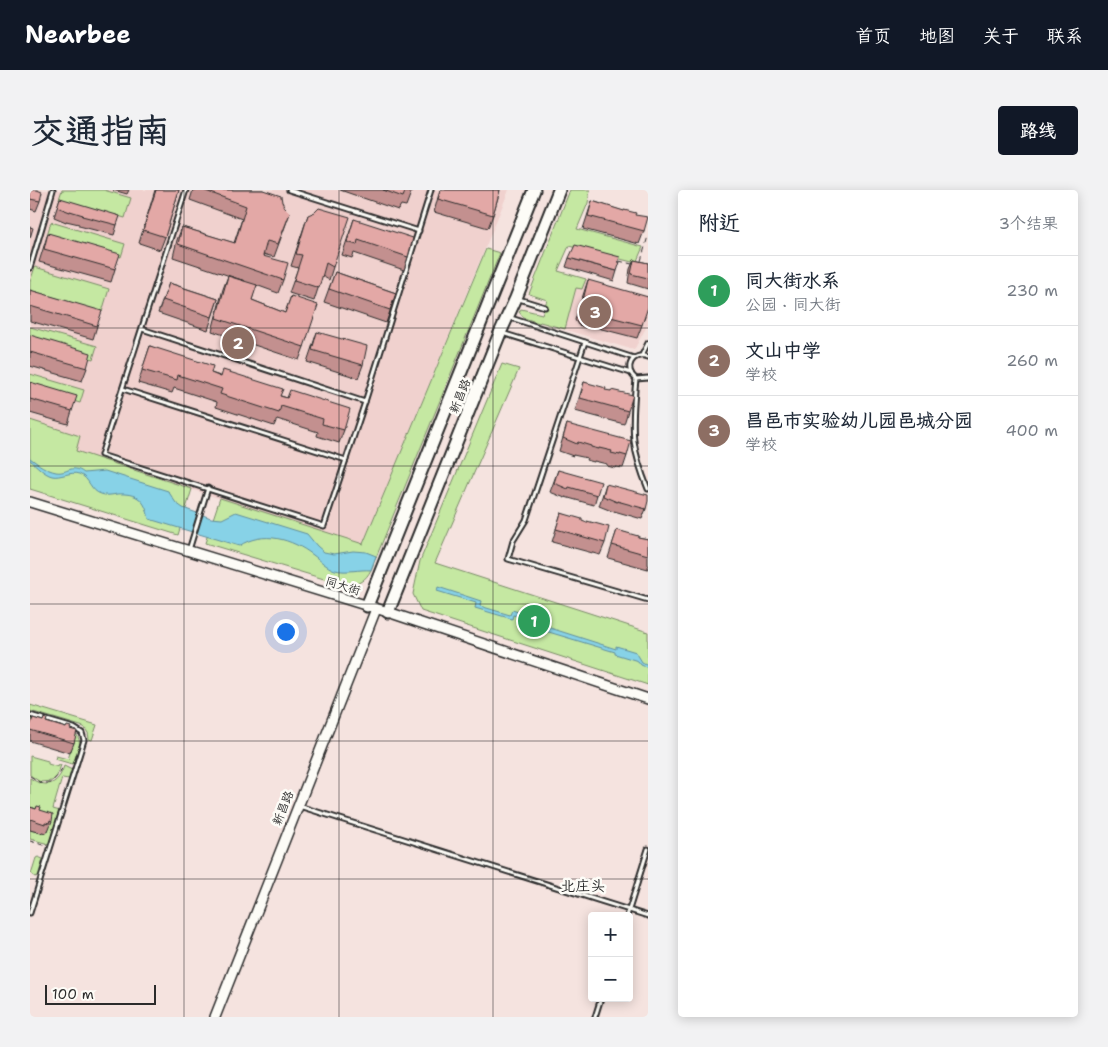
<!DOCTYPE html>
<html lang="zh">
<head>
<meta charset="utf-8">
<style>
  :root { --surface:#fff; --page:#f2f2f3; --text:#1f2937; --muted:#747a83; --line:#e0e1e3; --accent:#111827 }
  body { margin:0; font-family:"Shantell Sans","LXGW WenKai TC",sans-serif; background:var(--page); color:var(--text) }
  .controls { position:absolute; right:15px; bottom:15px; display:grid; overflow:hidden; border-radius:5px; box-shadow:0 2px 12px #0003 }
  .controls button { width:45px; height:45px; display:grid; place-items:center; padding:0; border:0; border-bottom:1px solid var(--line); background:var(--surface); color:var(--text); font:25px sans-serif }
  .scale { position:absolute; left:15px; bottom:12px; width:111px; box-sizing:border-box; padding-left:5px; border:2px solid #2b2b2b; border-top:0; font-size:14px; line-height:18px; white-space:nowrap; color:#2b2b2b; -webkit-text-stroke:4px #fdfcf7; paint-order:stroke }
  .you { position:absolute; left:255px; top:441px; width:18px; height:18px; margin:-12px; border:4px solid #fff; border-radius:50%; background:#1a73e8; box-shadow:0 0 0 8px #1a73e833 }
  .badge { display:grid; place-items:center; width:32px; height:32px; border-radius:50%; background:var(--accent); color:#fff; font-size:16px; font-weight:700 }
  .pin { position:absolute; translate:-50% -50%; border:2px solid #fff; box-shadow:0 1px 5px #0006 }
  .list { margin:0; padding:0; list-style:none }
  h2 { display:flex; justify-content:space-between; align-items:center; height:65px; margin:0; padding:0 20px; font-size:21px }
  h2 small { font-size:16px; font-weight:400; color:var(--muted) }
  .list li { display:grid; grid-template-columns:32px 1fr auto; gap:15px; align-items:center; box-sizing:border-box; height:70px; padding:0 20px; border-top:1px solid var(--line) }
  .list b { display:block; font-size:19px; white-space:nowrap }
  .list p { margin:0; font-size:16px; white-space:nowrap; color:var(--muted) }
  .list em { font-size:16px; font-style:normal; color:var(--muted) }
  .map { position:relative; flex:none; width:618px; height:827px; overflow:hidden; border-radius:5px }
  header { display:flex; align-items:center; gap:30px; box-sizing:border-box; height:70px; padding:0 25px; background:var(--accent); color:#fff }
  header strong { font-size:24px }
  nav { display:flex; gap:28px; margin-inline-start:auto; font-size:18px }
  .intro { display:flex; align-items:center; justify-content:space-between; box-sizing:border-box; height:120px; padding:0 30px }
  h1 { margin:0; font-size:35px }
  .button { padding:12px 22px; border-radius:5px; background:var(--accent); color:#fff; font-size:18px; font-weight:700 }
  main { display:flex; gap:30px; padding:0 30px }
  aside { flex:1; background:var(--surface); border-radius:5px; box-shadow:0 2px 12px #0003 }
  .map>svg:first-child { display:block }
</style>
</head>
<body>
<header>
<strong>Nearbee</strong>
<nav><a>首页</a><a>地图</a><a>关于</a><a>联系</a></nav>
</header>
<div class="intro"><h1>交通指南</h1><a class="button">路线</a></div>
<main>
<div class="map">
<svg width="618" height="827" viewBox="0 0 618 827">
  <rect width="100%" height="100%" fill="#f5e3df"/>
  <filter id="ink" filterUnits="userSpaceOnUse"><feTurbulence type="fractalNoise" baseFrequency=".02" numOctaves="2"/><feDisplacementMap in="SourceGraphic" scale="10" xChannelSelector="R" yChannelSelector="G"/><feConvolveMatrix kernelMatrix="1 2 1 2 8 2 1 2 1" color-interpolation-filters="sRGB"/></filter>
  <g filter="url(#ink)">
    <g fill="#f0d1ce">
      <polygon points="0,0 479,0 333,355 0,247"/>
      <polygon points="528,81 618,106 618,134 604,160 509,132"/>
    </g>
    <g fill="#c5e8a2" stroke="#788a66">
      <polygon points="32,0 74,0 101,8 95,28 29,9"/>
      <polygon points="540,0 560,0 558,13 547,39 613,57 606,73 539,56 528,81 556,89 552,99 546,98 535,139 510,132 509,133 494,128 489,122 491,119 512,124 517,110 499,104"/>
      <polygon points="21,32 95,54 91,67 17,45"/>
      <path d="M456 59 470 63 341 380C335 391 329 394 317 396L175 353 190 308 333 354Z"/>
      <polygon points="5,77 79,99 72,122 0,100 0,92"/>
      <polygon points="0,137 67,156 63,169 0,151"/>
      <polygon points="472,174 489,179 405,373 618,442 618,495 391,421 383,404 390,371"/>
      <polygon points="0,184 54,200 50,213 0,198"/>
      <polygon points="0,230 50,246 46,261 162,299 148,345 0,299"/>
      <polygon points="0,515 67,535 62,550 59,549 58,543 54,537 0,521"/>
      <path d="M0 529 44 542C54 551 48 561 44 572L42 574 25 569 26 566 38 569 43 554 0 538Z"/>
      <polygon points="0,566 18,571 18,574 28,577 29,575 31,575 27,586 22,591 10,592 0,585"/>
      <path d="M34 576 42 580 39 589 32 588 23 619 30 621 19 654 0 649V640L11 643 12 642 18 641 0 626V588C17 599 28 595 34 576Z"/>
      <polygon points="8,667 13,669 8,686 5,687 1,684 6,668"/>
    </g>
    <g fill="#87d2e7" stroke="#628f9c">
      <path d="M0 268C8 274 16 280 26 282 38 284 41 273 54 283L75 281 138 301 146 313 153 318 181 328 192 329 206 322 277 344 287 356 294 362 304 364 323 361 336 362 346 366 341 380C329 379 317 383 305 380 296 377 290 370 283 365 262 349 233 340 209 356L119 329C115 309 107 303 87 304 82 305 76 306 71 304 60 301 60 288 49 284 41 281 30 288 22 286 14 284 6 275 0 270Z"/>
      <polygon points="408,397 451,411 450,416 480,425 482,420 518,431 517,437 586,459 586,456 606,462 612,472 618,475 618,478 611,475 608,471 585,464 585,462 512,440 513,434 483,425 482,429 445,418 446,413 407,401"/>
    </g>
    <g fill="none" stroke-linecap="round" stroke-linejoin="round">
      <defs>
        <g id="service">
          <polyline points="156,0 71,265 294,336 335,212 401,0"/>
          <polyline points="259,0 389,41"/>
          <polyline points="0,78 23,0"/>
          <polyline points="489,109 515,117"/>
          <polyline points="481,128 604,168"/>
          <polyline points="112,139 335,212"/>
          <polyline points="472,143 601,183"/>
          <polyline points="555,152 496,330 483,351 478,369 618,410"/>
          <polyline points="612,165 618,153"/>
          <path d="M618 167C602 161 593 179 606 189L618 188"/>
          <path d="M606 189C604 209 602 230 604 251 606 267 612 284 618 299"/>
          <polyline points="93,199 316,270"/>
          <polyline points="159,360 178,298"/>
          <polyline points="0,525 44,538 52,543 54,550 0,723"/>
          <polyline points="269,616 618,726"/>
          <polyline points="597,726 618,659"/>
          <polyline points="565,827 571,808"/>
        </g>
        <g id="tertiary">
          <polyline points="0,312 358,422 618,509"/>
          <polyline points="185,827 346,419"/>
        </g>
        <g id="primary">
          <polyline points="337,416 504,0"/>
          <polyline points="358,422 470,143 486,108 529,0"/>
        </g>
      </defs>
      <use href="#service" stroke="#2b2b2b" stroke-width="7"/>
      <use href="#tertiary" stroke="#2b2b2b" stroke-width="12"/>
      <use href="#primary" stroke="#2b2b2b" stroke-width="15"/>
      <g stroke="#2b2b2b" stroke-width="1" stroke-dasharray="5 4" stroke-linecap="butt">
        <polyline points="589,71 602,74"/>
        <polyline points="611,71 618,46"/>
        <polyline points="0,586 11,593 21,593 30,583 33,576"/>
        <polyline points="0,651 16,656"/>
      </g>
      <use href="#service" stroke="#fdfcf7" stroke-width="3"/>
      <use href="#tertiary" stroke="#fdfcf7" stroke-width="9"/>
      <use href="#primary" stroke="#fdfcf7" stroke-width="11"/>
    </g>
    <g fill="#c3908f" stroke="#2b2b2b">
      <polygon points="0,0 10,11 6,21 0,19"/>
      <polygon points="83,0 99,0 97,4"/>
      <polygon points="125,0 149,0 135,47 130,60 109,53"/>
      <polygon points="163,0 233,0 252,12 255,18 260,23 244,67 233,64 233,66 253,90 248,103 226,95 222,110 255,123 261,106 274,157 269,170 182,141 193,99 198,86 215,91 143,67 147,50 152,37 204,53 212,29 160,10"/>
      <polygon points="310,0 382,0 376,16 371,15 368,20"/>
      <polygon points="410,0 470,0 463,25 458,38 404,22"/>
      <polygon points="30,8 87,35 84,45 49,36 49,34 36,31 36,32 24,27"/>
      <polygon points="562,11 605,25 614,41 609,54 553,39"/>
      <polygon points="278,25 303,77 299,90 292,86 284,111 259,103 268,78 261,76"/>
      <polygon points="324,29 378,67 374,80 324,63 322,68 312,65"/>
      <polygon points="18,43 85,79 81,92 9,72"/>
      <polygon points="539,68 587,81 584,91 536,77"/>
      <polygon points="604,70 618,73 618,99 598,93 600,79"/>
      <polygon points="305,82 366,103 356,133 294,112"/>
      <polygon points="558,90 612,135 607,148 556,135 555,137 548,135 545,130"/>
      <polygon points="139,93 188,109 178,140 128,123"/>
      <polygon points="0,101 67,136 63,149 0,131"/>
      <polygon points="287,142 333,175 328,188 277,172"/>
      <polygon points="0,145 57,178 52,191 0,176"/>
      <polygon points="120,156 181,183 257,208 314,240 309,253 287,246 288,242 247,229 244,236 186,217 187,212 144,198 142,203 108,193"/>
      <polygon points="0,192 42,221 38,234 0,223"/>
      <polygon points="554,192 575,200 598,221 594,234 545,221"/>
      <polygon points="537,234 597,266 593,278 586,277 585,278 577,276 577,274 564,271 564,272 556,270 557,268 543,265 543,266 529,261"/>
      <polygon points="528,280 567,305 564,315 535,307 535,308 520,302"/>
      <polygon points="576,294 616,319 612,329 584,321 584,322 569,316"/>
      <polygon points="531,323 552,331 575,353 570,365 522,352"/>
      <polygon points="587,340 608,347 618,349 618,379 578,368"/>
      <polygon points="13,531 40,539 44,553 40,563 0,551 0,536"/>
      <polygon points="0,617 10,620 22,631 18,641 17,640 16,643 12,642 11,643 0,640"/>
    </g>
    <polygon fill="#9f7674" stroke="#2b2b2b" points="561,122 556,135 555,137 559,124"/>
    <g fill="#e3a8a6" stroke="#2b2b2b">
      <polygon points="0,0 7,0 12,2 10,11 0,9"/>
      <polygon points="126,0 149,0 135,47 113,40"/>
      <polygon points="173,0 233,0 251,6 252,12 255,18 260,23 248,54 237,51 233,66 258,73 253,90 148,54 152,37 205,53 216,16"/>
      <polygon points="353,0 382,0 381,3 375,2 373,7"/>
      <polygon points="411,0 470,0 463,25 408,9"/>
      <polygon points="30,8 90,26 87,35 52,26 53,25 40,21 40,22 27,17"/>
      <polygon points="562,11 594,21 594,20 606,23 605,25 618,27 614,41 558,26"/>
      <polygon points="289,18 320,27 303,77 296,73 289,98 264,90 272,65 266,64 278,25 285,22"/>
      <polygon points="324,29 383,48 378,67 328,50 327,55 317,52"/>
      <polygon points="0,37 3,38 0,48"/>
      <polygon points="18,43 90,64 85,79 14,59"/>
      <polygon points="545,55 590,67 588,72 590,72 587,81 539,68"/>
      <polygon points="604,70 618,73 618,88 601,84"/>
      <polygon points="305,82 366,103 360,120 299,99"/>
      <polygon points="198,86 227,95 222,110 255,123 261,106 288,115 274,157 186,128"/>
      <polygon points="558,90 618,107 618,117 612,135 561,122 559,124 553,122 550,117 553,110"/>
      <polygon points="139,93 188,109 182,127 133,110"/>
      <polygon points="0,100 72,121 67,136 0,116"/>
      <polygon points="287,142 337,156 333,175 282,160"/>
      <polygon points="0,145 61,163 57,178 0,162"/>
      <polygon points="120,156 183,176 181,183 191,187 193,180 253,199 250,206 257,208 260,200 320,219 314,240 292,234 293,229 251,216 249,223 190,204 192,199 148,185 147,190 112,180"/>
      <polygon points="0,192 47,206 42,221 0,209"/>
      <polygon points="554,192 576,198 575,200 581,201 581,200 603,205 598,221 550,208"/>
      <polygon points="537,234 601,251 597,266 590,264 590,265 581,263 582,261 569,258 569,259 561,257 561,256 548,252 547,254 533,248"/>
      <polygon points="528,280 571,292 567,305 539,297 538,299 524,293"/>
      <polygon points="576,294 618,305 618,311 616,319 587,311 587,312 573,306"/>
      <polygon points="531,323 552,329 552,331 557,333 557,331 579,337 575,353 526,339"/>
      <polygon points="587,340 608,346 608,347 618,349 618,365 582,355"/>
      <polygon points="3,528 13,531 14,528 17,529 16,532 36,538 37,536 41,537 40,539 47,541 44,553 0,540 0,536"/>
      <polygon points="7,616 11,617 10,620 23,624 22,631 20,630 19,633 15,632 15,634 0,629 0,617 6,619"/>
    </g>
  </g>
  <path fill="none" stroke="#2b2b2b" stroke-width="1" stroke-opacity="0.55" d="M154 0V827M309 0V827M463 0V827M0 138H618M0 276H618M0 414H618M0 551H618M0 689H618"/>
  <g text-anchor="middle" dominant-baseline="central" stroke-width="5" stroke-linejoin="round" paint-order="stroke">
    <g font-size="12" fill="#2b2b2b" stroke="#fdfcf7">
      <text transform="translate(430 206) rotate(-68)">新昌路</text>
      <text transform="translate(313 396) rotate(17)">同大街</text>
      <text transform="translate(253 618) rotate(-68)">新昌路</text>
    </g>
    <g font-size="15" fill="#2b2b2b" stroke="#fdfcf7">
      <text x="553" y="696">北庄头</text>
    </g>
  </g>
</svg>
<div class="controls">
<button>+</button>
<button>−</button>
</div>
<div class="scale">100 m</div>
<div class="you"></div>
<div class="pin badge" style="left:504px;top:431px;background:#2e9e5b">1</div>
<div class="pin badge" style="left:208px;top:153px;background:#8d6e63">2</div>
<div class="pin badge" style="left:565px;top:122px;background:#8d6e63">3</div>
</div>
<aside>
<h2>附近<small>3个结果</small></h2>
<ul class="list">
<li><span class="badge" style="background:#2e9e5b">1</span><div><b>同大街水系</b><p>公园 · 同大街</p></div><em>230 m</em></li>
<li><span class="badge" style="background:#8d6e63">2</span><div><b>文山中学</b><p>学校</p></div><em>260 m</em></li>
<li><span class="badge" style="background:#8d6e63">3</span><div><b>昌邑市实验幼儿园邑城分园</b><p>学校</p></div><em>400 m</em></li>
</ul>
</aside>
</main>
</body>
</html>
